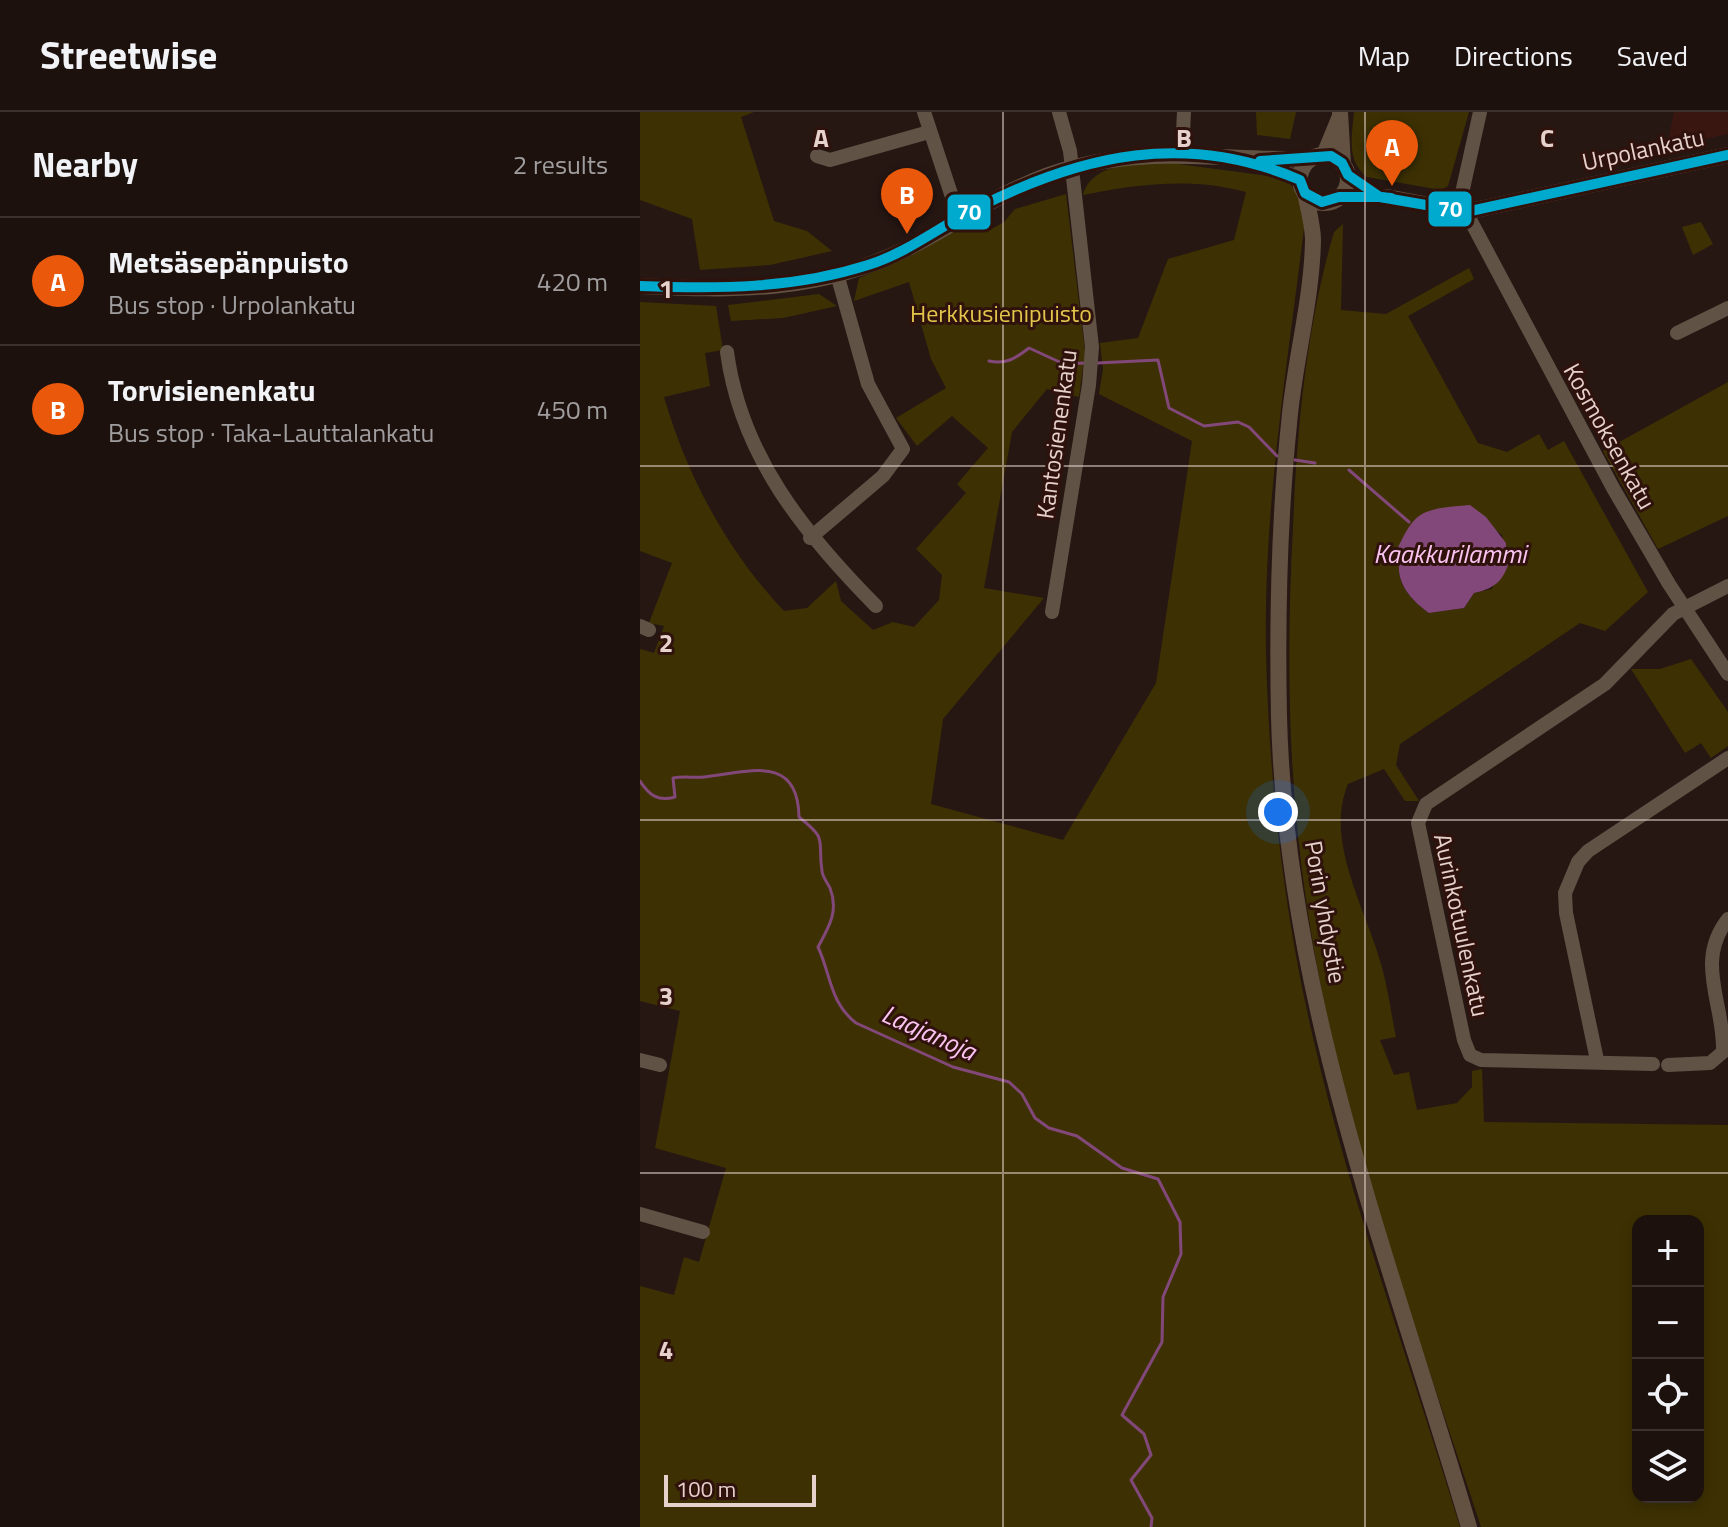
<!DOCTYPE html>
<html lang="en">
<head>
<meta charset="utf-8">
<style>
  :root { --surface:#1d110e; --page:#2a1f1c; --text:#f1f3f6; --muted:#a09d9e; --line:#3b312e; --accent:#ea580c }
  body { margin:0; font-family:"Titillium Web",sans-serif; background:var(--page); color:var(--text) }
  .controls { position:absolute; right:24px; bottom:24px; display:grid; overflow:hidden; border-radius:16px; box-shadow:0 4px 12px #0003 }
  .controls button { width:72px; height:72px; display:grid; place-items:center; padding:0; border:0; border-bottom:2px solid var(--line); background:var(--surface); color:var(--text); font:40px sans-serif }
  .scale { position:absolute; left:24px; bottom:20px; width:152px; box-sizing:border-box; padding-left:8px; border:4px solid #e6d1cc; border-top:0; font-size:22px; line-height:28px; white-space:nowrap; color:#e6d1cc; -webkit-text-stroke:6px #2f120b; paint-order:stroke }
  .you { position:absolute; left:638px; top:700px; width:28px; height:28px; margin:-20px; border:6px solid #fff; border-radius:50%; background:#1a73e8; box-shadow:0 0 0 12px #1a73e833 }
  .badge { display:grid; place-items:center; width:52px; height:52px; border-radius:50%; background:var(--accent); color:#fff; font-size:26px; font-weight:700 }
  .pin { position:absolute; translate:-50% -66px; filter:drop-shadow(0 2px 4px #0008) }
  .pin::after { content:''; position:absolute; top:42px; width:28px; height:24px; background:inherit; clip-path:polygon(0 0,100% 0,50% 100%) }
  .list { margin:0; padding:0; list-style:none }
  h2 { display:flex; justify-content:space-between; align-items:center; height:104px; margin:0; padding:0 32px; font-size:34px }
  h2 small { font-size:26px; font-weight:400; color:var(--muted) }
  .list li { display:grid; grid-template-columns:52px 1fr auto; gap:24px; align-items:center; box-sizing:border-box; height:128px; padding:0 32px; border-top:2px solid var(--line) }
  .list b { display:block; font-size:30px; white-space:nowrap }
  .list p { margin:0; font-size:26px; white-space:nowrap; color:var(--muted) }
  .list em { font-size:26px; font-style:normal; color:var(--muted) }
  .icon { flex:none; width:44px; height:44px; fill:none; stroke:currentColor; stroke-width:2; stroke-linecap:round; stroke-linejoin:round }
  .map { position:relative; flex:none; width:1088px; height:1415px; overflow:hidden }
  header { display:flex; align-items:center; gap:48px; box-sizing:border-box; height:112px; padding:0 40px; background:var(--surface); border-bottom:2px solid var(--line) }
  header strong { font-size:38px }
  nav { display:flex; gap:44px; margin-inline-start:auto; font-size:28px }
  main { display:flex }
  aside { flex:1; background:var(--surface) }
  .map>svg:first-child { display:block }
</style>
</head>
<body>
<header>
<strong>Streetwise</strong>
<nav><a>Map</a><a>Directions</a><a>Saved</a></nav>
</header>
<main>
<aside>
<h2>Nearby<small>2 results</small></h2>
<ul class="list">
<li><span class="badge">A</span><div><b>Metsäsepänpuisto</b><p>Bus stop · Urpolankatu</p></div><em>420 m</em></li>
<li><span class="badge">B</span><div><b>Torvisienenkatu</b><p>Bus stop · Taka-Lauttalankatu</p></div><em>450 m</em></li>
</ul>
</aside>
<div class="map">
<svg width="1088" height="1415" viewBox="0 0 1088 1415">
  <rect width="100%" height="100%" fill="#271713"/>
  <polygon fill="#391710" points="1034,0 1088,0 1088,22 1027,35"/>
  <g fill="#3d3103" fill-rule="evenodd">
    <polygon points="0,0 114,0 101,5 134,109 167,119 192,139 130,153 60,158 52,107 0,88"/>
    <polygon points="616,0 656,0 650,27 617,23"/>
    <path d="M714 0H829L808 74 801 78 727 65C706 48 712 25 714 0Z"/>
    <path d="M531 51 643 66C661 79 662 94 664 116 647 257 623 398 626 540 629 670 644 804 674 930 712 1094 771 1254 820 1415H0V1174L34 1183 44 1145 59 1150 86 1056 15 1036 40 899 0 889V537L14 541 24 514 9 511 32 451 0 439V190L76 194 83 238 65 241 70 274 24 285C47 364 87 439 144 499L167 496 196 469 201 489 233 518 253 510 274 515 299 488 302 463 276 437 326 381 317 372 348 336 312 304 277 334 256 306 306 276 291 247 269 170 214 189 219 166 268 145 334 108 338 116 348 119 364 110 375 97 426 82 445 240 439 285 407 277 372 320 344 476 404 486 303 607 291 692 423 728 516 571 552 329 459 282 463 257 460 231 498 226 528 147 594 128 606 80C553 65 496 72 443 83 453 48 501 52 531 51Z"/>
    <polygon points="1061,110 1073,132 1053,143 1042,115"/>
    <path d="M703 112 701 198 746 202 829 156 834 167 768 204 838 331 867 340 899 322 908 338 924 329 1008 480 965 519 940 511 760 632 756 653 779 689H765L744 657 708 672C684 729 726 797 741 852 748 876 751 901 756 925L740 928 754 963 769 960 777 998 817 991 832 975V959L842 957 844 1010 1088 1013V1415H841C775 1212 698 1006 667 794 648 669 646 543 653 416 657 317 666 216 694 120ZM851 415 862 423 866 439 852 477 834 481 824 496 789 501C773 490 757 473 759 453ZM998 1109H1058V1385H998Z"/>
    <polygon points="179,182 197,194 143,206 91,209 88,193"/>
    <polygon points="1088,270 1088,404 1018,437 963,339"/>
    <polygon points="1051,547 1088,600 1088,634 1071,646 1061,631 1045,641 991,557 1020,557"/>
  </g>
  <path fill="#83487a" d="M830 393 846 405 866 431V439L871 443C865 466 858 476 834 481L824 496 789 501C773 490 757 473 759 452L753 447C774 399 778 397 830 393Z"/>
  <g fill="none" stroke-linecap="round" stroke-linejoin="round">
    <g stroke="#83487a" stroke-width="3">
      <path d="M349 249C366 253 376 246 389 236L424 252 445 251"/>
      <polyline points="457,251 518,248 529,296 564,314 598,310 609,315 637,344"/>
      <polyline points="655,348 675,351"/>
      <polyline points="709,358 769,410"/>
      <path d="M0 669C9 683 18 690 35 685L33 666C44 664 53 666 64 665 106 661 158 640 159 705 189 729 177 726 182 759 182 764 187 770 190 776 199 799 189 815 178 835 191 863 190 891 216 911L313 955 369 970 382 982 395 1006 409 1016 437 1024 482 1056 518 1067 540 1110 541 1142 523 1185 522 1230 482 1303 504 1322 511 1343 491 1368 512 1406 511 1415"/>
    </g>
    <g stroke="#615246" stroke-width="14">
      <polyline points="284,0 319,106"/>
      <polyline points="542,41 544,0"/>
      <polyline points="177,44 190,48 289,20"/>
      <polyline points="818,99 840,0"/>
      <polyline points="826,100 973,376 1029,472 1088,562"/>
      <polyline points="1037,221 1088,196"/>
      <path d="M87 240C101 344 164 421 236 494"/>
      <polyline points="170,426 243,364 263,337 228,272 197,162"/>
      <polyline points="412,500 449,273 452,235 430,39 419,0"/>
      <polyline points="0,514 9,518"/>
      <polyline points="0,948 20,953"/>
      <polyline points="957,948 926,801 925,781 938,750 948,739 1088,646"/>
      <polyline points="1013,952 841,948 830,943 824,928 778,711 786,692 965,572 1033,502 1088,474"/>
      <path d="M1028 953 1070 951 1083 940C1085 893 1054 850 1088 807"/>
      <polyline points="0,1102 63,1120"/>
    </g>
    <g stroke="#635242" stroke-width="16">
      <polyline points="700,0 703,53"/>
      <polyline points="684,43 700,4"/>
      <circle cx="684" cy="67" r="24"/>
      <polyline points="621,50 660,68"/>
      <path d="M665 81C668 96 673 114 673 128 672 189 654 251 649 312 639 409 637 507 639 605 646 885 751 1150 829 1415"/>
      <polyline points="699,85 747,85 826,100 1088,43"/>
      <path d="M0 174C95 179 179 180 266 137 322 109 373 70 435 55 517 34 587 49 670 47"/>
    </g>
    <defs>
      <g id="bus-1">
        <polyline points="620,49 691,44 702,51 708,63 740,85 751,86"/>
        <path d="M0 174C78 177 153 177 228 153 267 141 299 115 335 97 442 42 547 19 660 68L665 81 682 90 699 85H740L826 100 1088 43"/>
      </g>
    </defs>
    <use href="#bus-1" stroke="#2f120b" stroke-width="16"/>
    <use href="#bus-1" stroke="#00a9ce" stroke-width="10"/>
  </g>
  <path fill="none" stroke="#e6d1cc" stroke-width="2" stroke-opacity="0.55" d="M363 0V1415M725 0V1415M0 354H1088M0 708H1088M0 1061H1088"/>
  <g text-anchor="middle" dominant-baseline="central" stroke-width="6" stroke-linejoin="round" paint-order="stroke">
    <g font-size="24" fill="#e6d1cc" stroke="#2f120b">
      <text transform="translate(1003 37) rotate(-12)">Urpolankatu</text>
      <text transform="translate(416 322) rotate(-82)">Kantosienenkatu</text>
      <text transform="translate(970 324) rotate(61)">Kosmoksenkatu</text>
      <text transform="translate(686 800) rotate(80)">Porin yhdystie</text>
      <text transform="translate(822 813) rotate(78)">Aurinkotuulenkatu</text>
    </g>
    <g font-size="24" fill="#e3c64b" stroke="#2f120b">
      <text x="361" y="201">Herkkusienipuisto</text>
    </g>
    <g font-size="26" font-style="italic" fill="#fac3f1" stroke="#2f120b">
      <text x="810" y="441">Kaakkurilammi</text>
      <text transform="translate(289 920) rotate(24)">Laajanoja</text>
    </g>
  </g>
  <g font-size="26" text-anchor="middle" font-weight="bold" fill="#e6d1cc" stroke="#2f120b" stroke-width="6" stroke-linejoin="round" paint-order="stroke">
    <text x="181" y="35">A</text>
    <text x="544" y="35">B</text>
    <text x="907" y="35">C</text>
    <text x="26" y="186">1</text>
    <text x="26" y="540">2</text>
    <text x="26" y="893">3</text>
    <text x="26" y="1247">4</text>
  </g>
  <g stroke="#2f120b" stroke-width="3">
    <rect x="787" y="78" width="46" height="38" rx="8" fill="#00a9ce"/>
    <rect x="306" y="81" width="46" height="38" rx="8" fill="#00a9ce"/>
  </g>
  <g font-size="22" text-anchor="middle" font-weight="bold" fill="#fff">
    <text x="810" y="105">70</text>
    <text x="329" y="108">70</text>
  </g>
</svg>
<div class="controls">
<button>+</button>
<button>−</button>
<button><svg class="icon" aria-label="locate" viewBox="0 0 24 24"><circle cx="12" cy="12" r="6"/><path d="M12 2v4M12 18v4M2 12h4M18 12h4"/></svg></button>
<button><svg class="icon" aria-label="layers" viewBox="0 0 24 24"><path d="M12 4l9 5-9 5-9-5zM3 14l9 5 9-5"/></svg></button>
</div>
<div class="scale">100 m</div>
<div class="you"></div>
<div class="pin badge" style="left:752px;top:74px">A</div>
<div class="pin badge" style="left:267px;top:122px">B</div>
</div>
</main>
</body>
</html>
